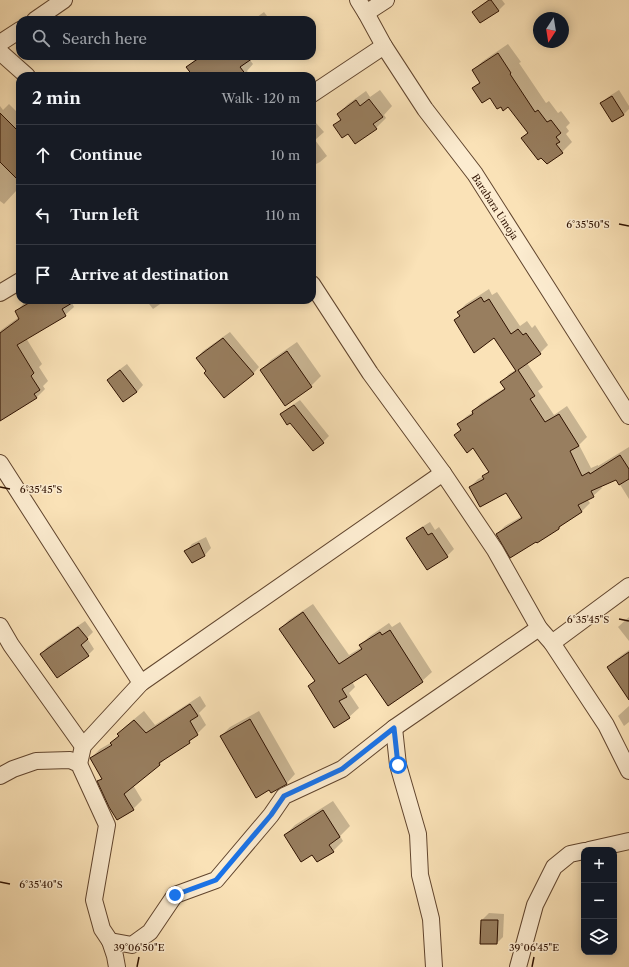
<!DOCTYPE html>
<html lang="en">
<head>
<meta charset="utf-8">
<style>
  :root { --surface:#171b24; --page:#20242c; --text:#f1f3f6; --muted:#9ea1a6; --line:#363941 }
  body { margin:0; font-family:"Libre Caslon Text",serif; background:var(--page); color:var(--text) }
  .controls { position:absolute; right:12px; bottom:12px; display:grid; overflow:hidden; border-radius:8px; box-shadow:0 2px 10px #0003 }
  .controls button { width:36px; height:36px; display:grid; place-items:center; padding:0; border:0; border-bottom:1px solid var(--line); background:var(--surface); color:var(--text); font:20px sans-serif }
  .compass { position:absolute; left:533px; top:12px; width:36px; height:36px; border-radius:50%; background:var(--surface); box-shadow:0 2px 10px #0003; rotate:192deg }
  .stop { position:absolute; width:12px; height:12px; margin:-9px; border:3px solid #1a73e8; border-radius:50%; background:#fff }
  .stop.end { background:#1a73e8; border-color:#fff; box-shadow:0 1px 4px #0008 }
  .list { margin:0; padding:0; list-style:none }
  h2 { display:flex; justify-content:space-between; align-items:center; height:52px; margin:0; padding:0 16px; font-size:17px }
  h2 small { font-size:13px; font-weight:400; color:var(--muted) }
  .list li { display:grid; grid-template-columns:26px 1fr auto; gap:12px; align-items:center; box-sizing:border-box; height:60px; padding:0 16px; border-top:1px solid var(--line) }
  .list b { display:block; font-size:15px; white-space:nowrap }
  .list em { font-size:13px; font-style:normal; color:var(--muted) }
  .icon { flex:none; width:22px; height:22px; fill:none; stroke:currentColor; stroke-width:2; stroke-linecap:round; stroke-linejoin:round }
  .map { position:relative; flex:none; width:629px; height:967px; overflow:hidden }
  .search { position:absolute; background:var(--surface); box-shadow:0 2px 10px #0003; left:16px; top:16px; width:300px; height:44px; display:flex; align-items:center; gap:10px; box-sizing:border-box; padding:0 14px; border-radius:12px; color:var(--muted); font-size:15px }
  .panel { position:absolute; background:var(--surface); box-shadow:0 2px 10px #0003; left:16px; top:72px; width:300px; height:232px; border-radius:12px }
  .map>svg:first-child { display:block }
</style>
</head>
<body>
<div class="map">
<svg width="629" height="967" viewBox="0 0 629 967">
  <rect width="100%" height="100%" fill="#fae2b7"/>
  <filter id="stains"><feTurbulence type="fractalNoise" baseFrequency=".005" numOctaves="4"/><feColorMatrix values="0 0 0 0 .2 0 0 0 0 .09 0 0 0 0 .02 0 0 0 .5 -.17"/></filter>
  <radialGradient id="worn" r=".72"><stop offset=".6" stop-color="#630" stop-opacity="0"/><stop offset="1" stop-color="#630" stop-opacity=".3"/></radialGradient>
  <g fill="#0003">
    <polygon points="488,0 502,0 505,4 499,10 480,22 473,12 480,6"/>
    <polygon points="264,12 270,20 253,20"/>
    <polygon points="508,44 521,62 519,63 546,103 549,101 558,113 561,111 570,123 566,127 569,131 566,134 572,142 562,152 522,138 528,132 509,106 473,88 480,81 473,70 483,61"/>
    <polygon points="199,56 254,56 249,59 253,64 247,71 249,74 247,76 194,76 187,67"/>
    <polygon points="380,90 392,106 384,115 386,118 376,128 348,133 335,125 341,118 338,114 348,104 366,91 370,97"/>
    <polygon points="619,90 629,106 629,109 624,114 612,121 602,103 608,97"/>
    <polygon points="9,104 20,115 20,194 16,191 4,204 0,201 0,106 3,110"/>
    <polygon points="316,123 324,132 315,140 327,156 320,162 312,166 312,126"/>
    <polygon points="489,289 492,295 497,292 520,326 527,321 532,328 535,325 548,345 540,353 527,363 543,387 538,391 554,415 567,406 587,437 579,445 591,468 598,465 598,466 629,447 629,499 616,478 600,485 602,488 593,496 587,499 590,503 582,511 565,522 559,528 497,534 505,526 522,516 506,491 470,487 478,479 484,476 489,471 474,447 455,435 461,429 458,424 467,416 473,412 473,411 481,403 505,388 501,383 509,374 517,369 494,336 455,320 460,315 458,312 466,304"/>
    <polygon points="30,300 72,300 71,301 74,307 65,315 26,338 42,364 39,367 48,381 43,386 45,389 36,398 0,420 0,331 19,317 16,312 24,303"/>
    <polygon points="146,300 166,300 153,309"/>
    <polygon points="230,332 259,367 253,374 207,371 197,358 203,351"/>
    <polygon points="297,342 321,376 311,386 261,370 271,360"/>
    <polygon points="127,364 143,385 137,392 108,380 115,373"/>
    <polygon points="300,400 329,436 323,442 290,421 281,414 287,409"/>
    <polygon points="430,522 435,530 439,527 454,549 447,556 408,538 414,532"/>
    <polygon points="206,537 211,548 205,555 192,562 186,551 192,544"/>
    <polygon points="313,604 349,655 362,647 360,645 370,636 389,623 392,627 400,622 432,672 422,681 388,704 366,673 352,681 355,687 349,693 359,708 349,717 309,686 315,680 280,629 289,620"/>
    <polygon points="629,617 629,641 618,627"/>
    <polygon points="85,621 93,632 87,638 94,649 88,655 41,654 47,647"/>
    <polygon points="629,650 629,698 608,667 615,660"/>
    <polygon points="200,696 206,706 199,713 206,725 189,742 167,757 160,764 133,785 142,800 133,809 99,782 103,778 91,758 100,749 114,741 119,735 118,734 127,725 144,711 155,725"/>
    <polygon points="629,706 629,722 624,726 618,716"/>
    <polygon points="259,711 295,774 287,783 271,792 269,788 221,736 230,727"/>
    <polygon points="333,801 350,826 340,836 343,841 333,851 312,853 285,835 295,825"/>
    <polygon points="489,913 504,914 503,937 497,943 481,943 482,920"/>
  </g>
  <g fill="#987e5f" stroke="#2e1100">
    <polygon points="489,0 491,0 499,11 480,23 472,12"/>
    <polygon points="498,53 511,73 510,74 535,112 538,110 547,122 551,120 561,133 556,137 560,142 556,144 563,153 547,164 541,158 538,160 521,138 528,133 508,107 503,111 501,107 497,109 490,98 482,103 472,88 480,83 472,70"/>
    <polygon points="202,56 256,56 240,67 247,76 193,76 186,67"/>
    <polygon points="612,96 624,115 612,122 600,103"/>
    <polygon points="369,99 383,117 373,124 377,129 355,144 348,134 342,138 333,125 341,120 337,114 356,100 360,106"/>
    <polygon points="0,113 20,133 20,182 0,162"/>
    <polygon points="481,297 484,302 489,299 511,334 518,329 523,335 526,333 541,354 518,370 535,396 530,399 545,422 559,414 579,446 570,451 582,476 589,472 590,474 620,455 629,469 629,479 619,485 616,480 591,491 594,497 578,505 582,512 559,527 559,529 537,543 536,542 510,558 496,534 522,518 506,493 480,507 469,487 484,479 482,476 489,472 473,448 467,453 454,435 461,430 457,424 473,414 472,411 505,389 500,382 516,371 494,338 474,353 454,320 460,316 457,312"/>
    <polygon points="34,300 77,300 62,309 66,316 17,345 34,373 31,376 40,390 34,394 37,398 0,421 0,333 19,319 15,311"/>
    <polygon points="223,338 254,374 224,398 204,373 206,371 196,358"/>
    <polygon points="287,351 312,387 285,406 260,370"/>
    <polygon points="120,370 137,392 123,402 107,380"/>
    <polygon points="294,405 324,443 313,451 290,423 287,425 280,414"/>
    <polygon points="423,527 428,535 432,533 448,557 427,570 406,538"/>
    <polygon points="199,543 205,556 192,563 184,551"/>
    <polygon points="303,612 339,664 362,649 359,645 380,632 382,635 390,630 423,682 388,706 366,674 342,689 347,697 339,701 350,718 334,728 308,686 315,681 279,629"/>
    <polygon points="78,627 88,639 81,645 89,656 57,678 40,654"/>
    <polygon points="629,652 629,700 607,667"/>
    <polygon points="190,704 198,716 190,721 198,735 189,741 190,743 159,763 160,765 124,794 134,810 117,820 109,807 97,781 102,779 90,758 112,745 110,743 119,736 117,734 134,720 146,733"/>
    <polygon points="250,719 287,784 271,793 269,790 256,798 220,736"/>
    <polygon points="323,810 340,837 329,845 334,852 317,862 312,855 301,862 284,835"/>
    <polygon points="481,920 498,920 497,944 480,944"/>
  </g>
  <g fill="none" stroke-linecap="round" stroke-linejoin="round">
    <defs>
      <g id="minor">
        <polyline points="358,0 366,13 384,46 425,109 475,174 629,416"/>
        <polyline points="366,13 386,0"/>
        <polyline points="35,20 64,0"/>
        <polyline points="0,43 20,30"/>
        <polyline points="0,52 27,76"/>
        <polyline points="312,94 384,46"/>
        <polyline points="312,284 370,373 443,473 495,550 539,628 552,643 606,725 629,771"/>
        <polyline points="0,293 20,281"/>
        <polyline points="0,463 141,683"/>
        <polyline points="0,626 11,645 83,746"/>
        <polyline points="552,643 629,586"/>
        <polyline points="394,728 398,765 418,834 420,875 431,919 434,967"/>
        <polyline points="79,764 83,746 141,683 443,473"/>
        <polyline points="0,776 13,769 36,761 70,760 79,764 107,825 94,900 102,929 110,941 132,945 150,932 175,895 216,880 271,815 284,796 342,769 394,728 539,628"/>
        <polyline points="589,850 629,841"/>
        <polyline points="110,941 115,956 117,967"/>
        <polyline points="518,967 535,905 554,867 570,854 584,851"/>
      </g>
    </defs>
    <use href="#minor" stroke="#61452e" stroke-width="18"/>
    <use href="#minor" stroke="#fcecd0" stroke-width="16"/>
  </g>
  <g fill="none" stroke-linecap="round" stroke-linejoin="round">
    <polyline stroke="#1a73e8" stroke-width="5" points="175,895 216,880 271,815 284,796 342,769 394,728 398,765"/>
  </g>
  <path fill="none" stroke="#2e1100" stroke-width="1.5" d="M619 224 629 226M0 487 10 489M619 619 629 621M0 882 10 884M137 967 139 957M532 967 534 957"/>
  <g text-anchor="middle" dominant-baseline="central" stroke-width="3" stroke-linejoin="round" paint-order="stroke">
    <g font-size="10" fill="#2e1100" stroke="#fcecd0">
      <text transform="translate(495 207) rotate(57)">Barabara Umoja</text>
    </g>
  </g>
  <g font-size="10" text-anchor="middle" fill="#2e1100" stroke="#fcecd0" stroke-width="3" stroke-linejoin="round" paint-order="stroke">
    <text x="588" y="228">6°35'50"S</text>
    <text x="41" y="493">6°35'45"S</text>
    <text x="588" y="623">6°35'45"S</text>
    <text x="41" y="888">6°35'40"S</text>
    <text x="139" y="951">39°06'50"E</text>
    <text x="534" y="951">39°06'45"E</text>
  </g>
  <rect width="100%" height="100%" filter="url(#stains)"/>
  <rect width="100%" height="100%" fill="url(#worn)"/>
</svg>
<div class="controls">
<button>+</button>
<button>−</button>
<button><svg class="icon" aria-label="layers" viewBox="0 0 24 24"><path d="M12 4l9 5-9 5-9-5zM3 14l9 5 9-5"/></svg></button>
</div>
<svg class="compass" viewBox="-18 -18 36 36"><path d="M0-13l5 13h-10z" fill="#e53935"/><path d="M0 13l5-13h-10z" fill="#9ea1a6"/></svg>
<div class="stop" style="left:398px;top:765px"></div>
<div class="stop end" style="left:175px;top:895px"></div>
<div class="search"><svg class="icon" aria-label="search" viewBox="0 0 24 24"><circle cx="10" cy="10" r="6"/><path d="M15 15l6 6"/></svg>Search here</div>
<section class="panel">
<h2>2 min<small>Walk · 120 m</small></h2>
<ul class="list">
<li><svg class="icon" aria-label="ahead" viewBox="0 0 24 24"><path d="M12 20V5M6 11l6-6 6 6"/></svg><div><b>Continue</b></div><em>10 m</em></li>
<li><svg class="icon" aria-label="left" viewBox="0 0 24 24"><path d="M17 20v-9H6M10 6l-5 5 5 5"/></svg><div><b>Turn left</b></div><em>110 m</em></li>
<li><svg class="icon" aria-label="arrive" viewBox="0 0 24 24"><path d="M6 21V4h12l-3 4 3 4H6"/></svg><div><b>Arrive at destination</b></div></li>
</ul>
</section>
</div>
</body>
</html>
